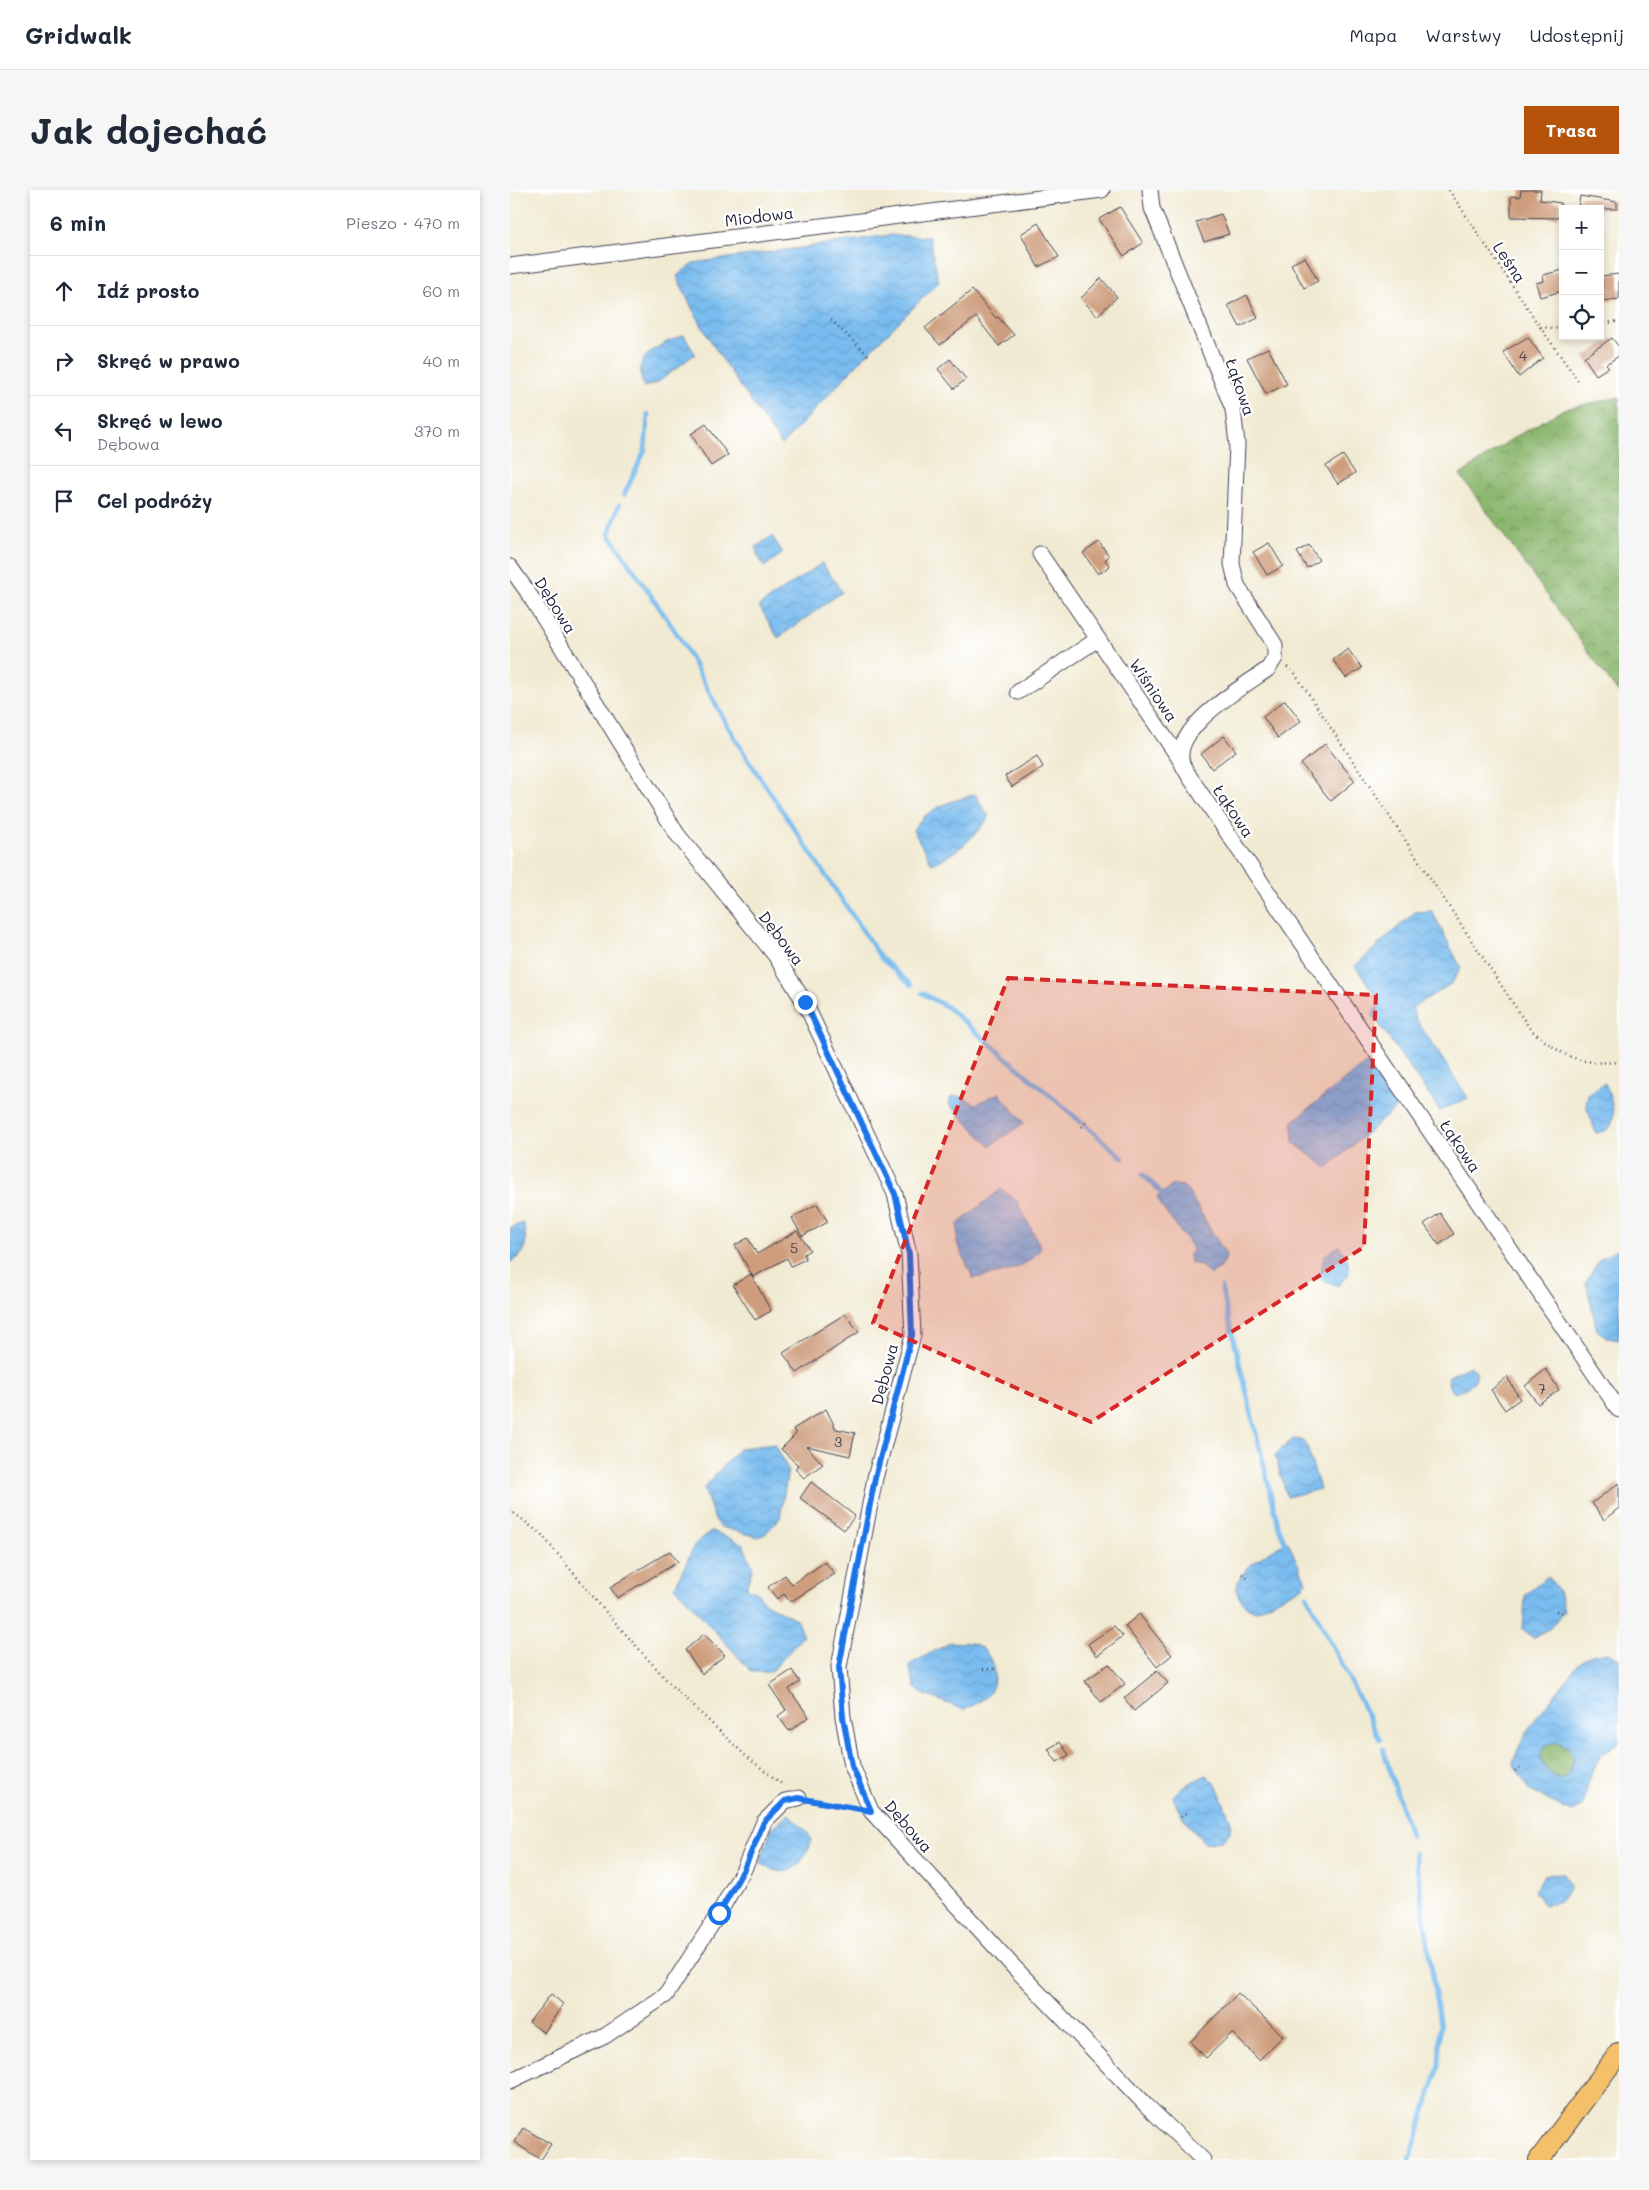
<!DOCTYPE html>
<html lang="pl">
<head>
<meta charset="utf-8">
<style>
  :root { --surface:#fff; --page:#f6f6f7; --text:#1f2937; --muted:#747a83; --line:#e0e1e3; --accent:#b45309 }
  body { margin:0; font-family:Mali,sans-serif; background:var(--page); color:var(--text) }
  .controls { position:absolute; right:15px; top:15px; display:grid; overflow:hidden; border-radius:0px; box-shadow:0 2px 8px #0003 }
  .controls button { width:45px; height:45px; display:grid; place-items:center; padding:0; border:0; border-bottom:1px solid var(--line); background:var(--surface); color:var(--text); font:25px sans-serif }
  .stop { position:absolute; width:15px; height:15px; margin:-11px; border:4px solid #1a73e8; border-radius:50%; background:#fff }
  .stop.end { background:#1a73e8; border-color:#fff; box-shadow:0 1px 5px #0008 }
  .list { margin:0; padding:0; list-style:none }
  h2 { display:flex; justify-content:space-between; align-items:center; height:65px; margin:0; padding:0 20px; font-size:21px }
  h2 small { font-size:16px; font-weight:400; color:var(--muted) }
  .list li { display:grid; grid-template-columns:32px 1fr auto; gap:15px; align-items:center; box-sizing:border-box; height:70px; padding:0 20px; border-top:1px solid var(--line) }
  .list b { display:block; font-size:19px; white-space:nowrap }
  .list p { margin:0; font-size:16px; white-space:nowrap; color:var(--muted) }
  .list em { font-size:16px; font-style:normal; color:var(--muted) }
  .icon { flex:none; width:28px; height:28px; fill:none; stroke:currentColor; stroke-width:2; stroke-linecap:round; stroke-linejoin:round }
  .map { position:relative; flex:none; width:1109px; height:1970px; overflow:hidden; border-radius:0px }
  header { display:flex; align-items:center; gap:30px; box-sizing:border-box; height:70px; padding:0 25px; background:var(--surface); border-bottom:1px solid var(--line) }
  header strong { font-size:24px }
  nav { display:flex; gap:28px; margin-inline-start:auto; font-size:18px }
  .intro { display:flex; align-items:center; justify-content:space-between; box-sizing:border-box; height:120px; padding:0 30px }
  h1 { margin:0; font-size:35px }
  .button { padding:12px 22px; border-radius:0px; background:var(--accent); color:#fff; font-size:18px; font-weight:700 }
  main { display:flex; gap:30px; padding:0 30px }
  aside { flex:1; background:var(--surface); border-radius:0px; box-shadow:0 2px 8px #0003 }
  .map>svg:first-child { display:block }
</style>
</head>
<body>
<header>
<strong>Gridwalk</strong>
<nav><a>Mapa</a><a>Warstwy</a><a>Udostępnij</a></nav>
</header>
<div class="intro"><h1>Jak dojechać</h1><a class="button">Trasa</a></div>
<main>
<aside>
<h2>6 min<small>Pieszo · 470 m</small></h2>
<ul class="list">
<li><svg class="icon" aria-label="ahead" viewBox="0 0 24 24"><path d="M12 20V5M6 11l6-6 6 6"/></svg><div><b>Idź prosto</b></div><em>60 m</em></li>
<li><svg class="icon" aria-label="right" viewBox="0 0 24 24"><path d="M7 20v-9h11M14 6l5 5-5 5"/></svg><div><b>Skręć w prawo</b></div><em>40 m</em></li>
<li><svg class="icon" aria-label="left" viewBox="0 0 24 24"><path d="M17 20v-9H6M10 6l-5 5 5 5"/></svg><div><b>Skręć w lewo</b><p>Dębowa</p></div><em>370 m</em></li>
<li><svg class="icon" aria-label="arrive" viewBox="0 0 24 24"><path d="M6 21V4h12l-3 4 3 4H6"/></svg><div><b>Cel podróży</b></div></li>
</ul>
</aside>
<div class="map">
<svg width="1109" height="1970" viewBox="0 0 1109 1970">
  <defs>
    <pattern id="forest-crowns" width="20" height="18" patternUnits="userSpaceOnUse" patternTransform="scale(1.25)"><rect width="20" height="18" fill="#8cb76e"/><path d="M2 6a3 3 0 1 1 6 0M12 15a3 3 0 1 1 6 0" fill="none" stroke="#72945c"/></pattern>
    <pattern id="water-waves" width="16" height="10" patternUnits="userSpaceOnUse" patternTransform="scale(1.25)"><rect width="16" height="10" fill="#79bcef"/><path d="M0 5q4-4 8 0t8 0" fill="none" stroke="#68a1ce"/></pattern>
  </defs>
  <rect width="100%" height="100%" fill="#fff"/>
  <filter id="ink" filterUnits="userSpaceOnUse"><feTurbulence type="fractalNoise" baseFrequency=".02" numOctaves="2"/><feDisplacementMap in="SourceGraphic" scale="10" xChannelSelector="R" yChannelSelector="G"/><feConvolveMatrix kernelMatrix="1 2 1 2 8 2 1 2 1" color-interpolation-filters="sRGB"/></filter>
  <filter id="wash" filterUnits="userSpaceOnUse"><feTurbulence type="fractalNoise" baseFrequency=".0096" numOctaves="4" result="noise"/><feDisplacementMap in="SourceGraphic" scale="20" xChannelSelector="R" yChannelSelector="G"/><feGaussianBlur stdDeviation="1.12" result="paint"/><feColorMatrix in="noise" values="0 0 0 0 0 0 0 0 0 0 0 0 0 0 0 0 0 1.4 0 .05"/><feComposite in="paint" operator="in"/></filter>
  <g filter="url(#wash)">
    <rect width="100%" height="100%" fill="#f1ead2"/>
    <g fill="url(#forest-crowns)" stroke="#576c54">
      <polygon points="1109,207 1109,504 950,285 1003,248 1054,219"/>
      <path d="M1047 1552 1057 1556 1064 1569 1060 1583 1052 1590C1038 1584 1035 1581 1030 1566L1035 1555Z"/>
    </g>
    <g fill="url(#water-waves)" stroke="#4e6f95" fill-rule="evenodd">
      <path d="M381 45 419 47 429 92 350 171 272 255C234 201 193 148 167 86L183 73Z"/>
      <path d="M174 145 185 164 147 193 134 197C133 192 130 186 130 181 130 161 159 151 174 145Z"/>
      <polygon points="262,346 273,363 254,377 247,364 246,357"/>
      <polygon points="312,373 332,402 268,448 249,416"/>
      <path d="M465 604 479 627C464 648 446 664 422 674L403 640C417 617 441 612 465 604Z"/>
      <polygon points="922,721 951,778 942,793 902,818 906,829 958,908 930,921 862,824 871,813 845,776 905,722"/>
      <polygon points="857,872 888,916 817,978 784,953 782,932"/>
      <path d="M1095 893C1100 905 1109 930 1098 939 1095 941 1090 942 1086 943L1076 915 1078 903Z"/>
      <polygon points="489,903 514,933 480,956 439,914 441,907 449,906 466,914"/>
      <path d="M663 995 673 996 677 1000 716 1065C715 1076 708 1079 700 1085L690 1075 680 1072 679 1064 683 1060C672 1041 656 1027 647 1007Z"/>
      <path d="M491 999 507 1011 531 1058C515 1081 489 1084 463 1088L447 1053 448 1034Z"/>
      <path d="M13 1033C18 1050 17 1064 0 1072V1038Z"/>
      <polygon points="829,1056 838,1071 839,1084 828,1096 810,1089 814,1066"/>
      <polygon points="1109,1058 1109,1150 1098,1148 1087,1140 1076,1092 1089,1070"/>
      <path d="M960 1176 966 1181C968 1194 955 1199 944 1203L938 1194 939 1186Z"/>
      <polygon points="783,1249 792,1250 797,1257 810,1299 777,1307 765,1265"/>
      <polygon points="265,1254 278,1280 270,1328 255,1344 248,1347 211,1337 205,1330 194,1299 198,1293 230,1258"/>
      <polygon points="202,1341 233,1354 243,1378 237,1395 238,1400 245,1400 255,1413 286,1429 293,1446 261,1482 242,1482 165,1397 185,1354"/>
      <path d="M778 1352 796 1392 792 1397 746 1421C739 1419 735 1416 731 1410 713 1386 760 1360 778 1352Z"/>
      <polygon points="1038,1386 1049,1401 1054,1421 1039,1439 1023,1448 1013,1439 1015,1405"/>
      <path d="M441 1452C447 1453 455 1452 461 1453 481 1457 490 1485 480 1502 475 1510 463 1515 454 1520L413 1504 405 1498 399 1475Z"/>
      <path d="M1098 1463 1109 1469V1553L1092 1564 1082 1581 1072 1617 1061 1622 1019 1600 1003 1573C1014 1540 1027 1527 1048 1501 1059 1488 1063 1475 1079 1466 1084 1463 1092 1463 1098 1463ZM1047 1552 1057 1556 1064 1569 1060 1583 1052 1590C1038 1584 1035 1580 1030 1566L1035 1555Z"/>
      <path d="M696 1585 707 1596 721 1632 720 1642 712 1651 695 1653C682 1640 668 1624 663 1606L672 1597Z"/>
      <path d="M279 1624C285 1631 296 1639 300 1647 302 1653 300 1657 297 1662 284 1685 273 1687 250 1673L261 1639Z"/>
      <polygon points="1053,1684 1061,1698 1050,1711 1034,1715 1024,1701 1034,1685"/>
    </g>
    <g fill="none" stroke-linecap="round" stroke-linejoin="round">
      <g stroke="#79bcef" stroke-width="4.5">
        <polyline points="114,305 135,260 138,224"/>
        <polyline points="109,315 99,344 170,448 213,528 237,568 371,768 401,795"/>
        <polyline points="412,803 437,817 613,968"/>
        <polyline points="632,984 648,999 654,1007"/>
        <polyline points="711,1097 769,1338 777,1357"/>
        <polyline points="797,1406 870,1550"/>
        <polyline points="873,1559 901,1647"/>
        <polyline points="900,1970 929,1874 930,1836 905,1663"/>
      </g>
    </g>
    <g id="blocks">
      <g fill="#ce9d7d">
        <polygon points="1011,0 1031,0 1030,10 1051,13 1048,28 1001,27 1001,6 1010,7"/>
        <polygon points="1070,6 1107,12 1107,19 1068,19"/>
        <polygon points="610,17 633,53 614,66 589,29"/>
        <polygon points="711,24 719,44 694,52 686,32"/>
        <polygon points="528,33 549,67 528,77 511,44"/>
        <polygon points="795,67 808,91 794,98 781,74"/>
        <polygon points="1053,80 1053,101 1030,107 1026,93 1034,91 1033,85"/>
        <polygon points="1109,84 1109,109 1093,111 1092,86"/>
        <polygon points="591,88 607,107 587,126 571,108"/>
        <polygon points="462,100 486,128 488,127 504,145 489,156 466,127 430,155 415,138"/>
        <polygon points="737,105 748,128 730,137 718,115"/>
        <polygon points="1018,147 1033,168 1009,187 993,162"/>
        <polygon points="1102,148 1109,157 1109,166 1096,174 1099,177 1086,185 1074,167"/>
        <polygon points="758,158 777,194 756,204 737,168"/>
        <polygon points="440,169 456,189 444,199 428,179"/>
        <polygon points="196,234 218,265 201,276 181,244"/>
        <polygon points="833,265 845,283 828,294 816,276"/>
        <polygon points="589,352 599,366 595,370 600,376 588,384 573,363"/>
        <polygon points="759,353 773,376 757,385 743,362"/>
        <polygon points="799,355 809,370 797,378 787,362"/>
        <polygon points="838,459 852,478 836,488 823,470"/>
        <polygon points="775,510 791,531 768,548 753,527"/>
        <polygon points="714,546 726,561 702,579 691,564"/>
        <polygon points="815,554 845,591 821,611 791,574"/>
        <polygon points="527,566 533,577 502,597 495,586"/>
        <polygon points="307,1014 318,1032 292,1046 282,1028"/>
        <polygon points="930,1023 944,1044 929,1055 914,1034"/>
        <polygon points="287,1041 300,1060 294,1064 296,1069 281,1076 277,1068 243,1087 225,1055 238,1048 247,1064"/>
        <polygon points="241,1084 261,1121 245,1130 223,1095"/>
        <polygon points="335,1124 349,1142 287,1183 273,1163"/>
        <polygon points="1036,1179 1049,1200 1028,1214 1015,1196"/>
        <polygon points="997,1187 1010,1209 995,1220 981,1200"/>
        <polygon points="316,1219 326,1239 345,1243 340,1266 296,1256 313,1274 294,1288 285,1279 288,1275 271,1259 286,1244 283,1239"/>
        <polygon points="301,1292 345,1326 334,1340 290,1308"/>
        <polygon points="1109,1293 1109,1318 1094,1330 1082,1313"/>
        <polygon points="160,1361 168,1372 107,1408 100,1397"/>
        <polygon points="315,1372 325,1384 280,1412 274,1404 267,1409 258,1397 275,1385 282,1394"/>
        <polygon points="629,1424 662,1465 647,1477 615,1436"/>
        <polygon points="604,1436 613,1446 587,1466 578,1454"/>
        <polygon points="194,1444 215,1465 192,1484 175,1460"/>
        <polygon points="599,1474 615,1494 591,1512 575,1491"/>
        <polygon points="282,1480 290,1492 279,1499 299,1527 279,1541 268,1526 276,1520 259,1495"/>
        <polygon points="647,1481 658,1493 624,1521 614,1508"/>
        <polygon points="550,1552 559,1565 547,1572 538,1559"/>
        <polygon points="728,1803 773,1846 749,1870 722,1843 696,1868 680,1852"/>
        <polygon points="41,1804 53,1814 34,1843 19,1832"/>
        <polygon points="13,1938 41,1954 31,1970 4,1952"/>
      </g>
    </g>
  </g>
  <g filter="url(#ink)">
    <use href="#blocks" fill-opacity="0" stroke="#414052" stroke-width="1"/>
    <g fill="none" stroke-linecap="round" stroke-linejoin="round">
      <defs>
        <g id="minor">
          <path d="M640 0 642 18 723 219 727 254 722 374 727 395 765 455V468L758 479C734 496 661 538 672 573 673 577 677 582 679 586L1109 1220"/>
          <polyline points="0,76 592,0"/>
          <polyline points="530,364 671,571"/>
          <polyline points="0,377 17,401 167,644 265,765 295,813 385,1004 399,1064 403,1145 365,1288 329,1477 333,1527 342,1576 361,1621 502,1775 636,1915 693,1970"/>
          <polyline points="508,502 588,449"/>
          <polyline points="0,1891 95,1846 156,1805 209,1723 234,1679 254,1632 275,1611 289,1608"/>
        </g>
        <polyline id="major" points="1029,1970 1109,1863"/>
      </defs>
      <use href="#minor" stroke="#414052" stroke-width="17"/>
      <use href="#major" stroke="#414052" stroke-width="22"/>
      <g stroke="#414052" stroke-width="2.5" stroke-dasharray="1 4" stroke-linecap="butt">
        <polyline points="939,0 1030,137 1053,139"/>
        <polyline points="321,130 360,167"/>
        <polyline points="1090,134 1109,131"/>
        <polyline points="1030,137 1069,192"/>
        <path d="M777 477 784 482 1020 839C1053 866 1066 875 1109 872"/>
        <polyline points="572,937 577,931"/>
        <polyline points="0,1320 31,1344 95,1421 162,1496 237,1567 273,1595"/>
        <polyline points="732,1384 739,1388"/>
        <polyline points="1046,1421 1054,1423"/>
        <polyline points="473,1479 484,1479"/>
        <polyline points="1005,1581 1013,1575"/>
        <polyline points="303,1611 345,1618"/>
        <polyline points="671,1627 678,1622"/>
      </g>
      <use href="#minor" stroke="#fff" stroke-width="15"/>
      <use href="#major" stroke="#f4c16b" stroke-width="20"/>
    </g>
  </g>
  <g fill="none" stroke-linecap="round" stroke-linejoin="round" filter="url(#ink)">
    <polyline stroke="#1a73e8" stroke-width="6" points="209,1723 234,1679 254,1632 275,1611 288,1608 361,1621 342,1576 333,1527 329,1477 365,1288 402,1145 399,1064 385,1004 295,812"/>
  </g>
  <path fill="#d62828" fill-opacity="0.2" stroke="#d62828" stroke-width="4" stroke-dasharray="10 6" stroke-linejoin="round" d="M498 788 866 805 854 1057 581 1232 363 1133Z"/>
  <g text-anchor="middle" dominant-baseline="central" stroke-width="4.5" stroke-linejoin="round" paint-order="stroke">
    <g font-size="14" fill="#4d414c">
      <text x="1013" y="165">4</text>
      <text x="284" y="1057">5</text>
      <text x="1032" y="1198">7</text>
      <text x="328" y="1251">3</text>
    </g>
    <g font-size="16" fill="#22223b" stroke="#fff">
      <text transform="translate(249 26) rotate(-7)">Miodowa</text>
      <text transform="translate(1000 72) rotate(56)">Leśna</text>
      <text transform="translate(731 197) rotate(71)">Łąkowa</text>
      <text transform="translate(46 415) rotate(58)">Dębowa</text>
      <text transform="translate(644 500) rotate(56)">Wiśniowa</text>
      <text transform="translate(724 621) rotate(56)">Łąkowa</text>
      <text transform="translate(272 748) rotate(53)">Dębowa</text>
      <text transform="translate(951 956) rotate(56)">Łąkowa</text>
      <text transform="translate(374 1184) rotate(-75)">Dębowa</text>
      <text transform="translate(399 1636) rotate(49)">Dębowa</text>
    </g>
  </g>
</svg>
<div class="controls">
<button>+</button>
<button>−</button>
<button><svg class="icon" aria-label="locate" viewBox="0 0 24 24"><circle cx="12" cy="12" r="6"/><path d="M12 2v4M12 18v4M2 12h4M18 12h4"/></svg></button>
</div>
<div class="stop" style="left:209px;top:1723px"></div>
<div class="stop end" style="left:295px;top:812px"></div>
</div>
</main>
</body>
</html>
